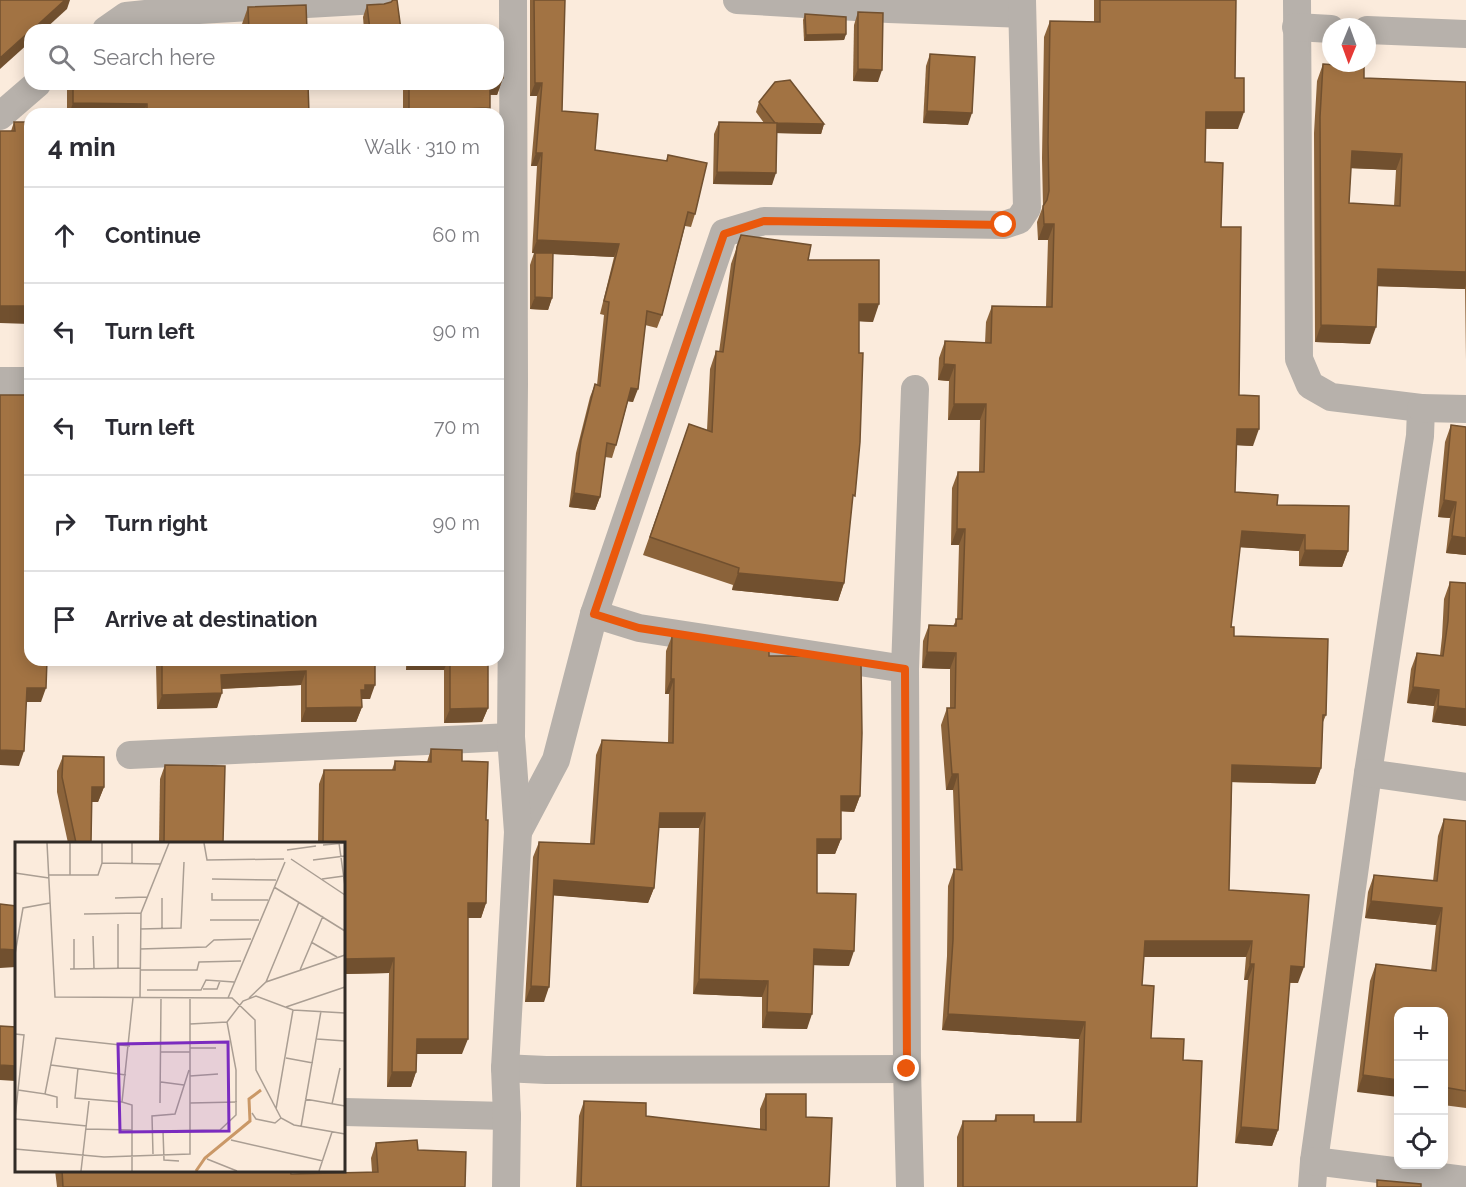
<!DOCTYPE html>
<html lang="en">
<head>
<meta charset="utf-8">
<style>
  :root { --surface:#fff; --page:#f2f2f3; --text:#2b2b33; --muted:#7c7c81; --line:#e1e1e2 }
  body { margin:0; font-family:Raleway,sans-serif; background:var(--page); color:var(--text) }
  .controls { position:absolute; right:18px; bottom:18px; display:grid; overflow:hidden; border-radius:12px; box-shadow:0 3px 15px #0003 }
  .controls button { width:54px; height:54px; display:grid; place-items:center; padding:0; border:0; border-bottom:2px solid var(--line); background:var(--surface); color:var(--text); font:30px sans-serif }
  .compass { position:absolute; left:1322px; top:18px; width:54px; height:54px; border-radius:50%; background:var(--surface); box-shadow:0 3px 15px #0003; rotate:181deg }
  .stop { position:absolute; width:18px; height:18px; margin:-14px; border:4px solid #ea580c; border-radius:50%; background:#fff }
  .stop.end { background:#ea580c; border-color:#fff; box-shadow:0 2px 6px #0008 }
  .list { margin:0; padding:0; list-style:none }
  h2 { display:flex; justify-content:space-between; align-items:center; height:78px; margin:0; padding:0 24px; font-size:26px }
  h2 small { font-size:20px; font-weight:400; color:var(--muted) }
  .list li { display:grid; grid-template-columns:39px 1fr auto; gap:18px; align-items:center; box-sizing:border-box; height:96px; padding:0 24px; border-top:2px solid var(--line) }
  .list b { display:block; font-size:22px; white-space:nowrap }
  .list em { font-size:20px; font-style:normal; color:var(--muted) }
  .icon { flex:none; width:33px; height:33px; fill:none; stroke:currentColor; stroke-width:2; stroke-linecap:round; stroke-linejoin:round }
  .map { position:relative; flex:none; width:1466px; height:1187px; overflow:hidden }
  .search { position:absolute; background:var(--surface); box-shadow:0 3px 15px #0003; left:24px; top:24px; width:480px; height:66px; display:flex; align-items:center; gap:15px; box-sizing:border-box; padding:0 21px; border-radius:18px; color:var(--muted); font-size:22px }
  .panel { position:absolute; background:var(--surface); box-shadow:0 3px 15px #0003; left:24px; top:108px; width:480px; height:558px; border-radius:18px }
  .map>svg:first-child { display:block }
</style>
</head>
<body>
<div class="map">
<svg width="1466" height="1187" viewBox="0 0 1466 1187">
  <rect width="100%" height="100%" fill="#fbebdc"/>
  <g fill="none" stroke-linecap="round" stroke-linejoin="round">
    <g stroke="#b7b1ab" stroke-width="28">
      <polyline points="737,0 889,9 1022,14"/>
      <polyline points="1297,0 1299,359 1310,385 1331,397 1421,408 1420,436 1368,773 1314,1161 1312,1187"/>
      <polyline points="1296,27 1331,29"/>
      <polyline points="106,30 126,16 164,12 378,0"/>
      <polyline points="1367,30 1466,34"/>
      <polyline points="0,116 37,84"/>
      <polyline points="0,381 30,381"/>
      <polyline points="1421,408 1466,409"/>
      <polyline points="594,614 639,628 905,669"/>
      <polyline points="130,755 511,737"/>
      <polyline points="1368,773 1466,787"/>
      <polyline points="518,832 556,760 594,614 724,233 764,221 1004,225 1019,220 1027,208 1022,0"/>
      <polyline points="505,1068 546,1070 907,1069"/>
      <polyline points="344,1112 507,1116"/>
      <polyline points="1314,1161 1466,1180"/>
      <polyline points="506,1187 507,1116 505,1068 518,832 511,737 514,384 513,0"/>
      <polyline points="910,1187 907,1069 905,669 915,389"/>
    </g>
  </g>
  <g fill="#8b633a" fill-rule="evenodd">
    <polygon points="530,0 565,0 562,111 595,150 666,161 668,155 695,214 691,227 685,226 662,315 657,328 645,325 633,402 628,401 616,445 612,458 605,457 600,497 595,510 569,507 576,453 590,397 595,384 597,385 604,315 600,314 614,257 553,254 552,298 548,310 530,309 530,265 534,253 532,253 537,166 531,166 537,96 530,96"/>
    <polygon points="1094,0 1236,0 1235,78 1238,129 1206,129 1205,162 1221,227 1239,395 1253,446 1237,445 1235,492 1277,505 1348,551 1342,567 1299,566 1299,551 1240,547 1231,627 1234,636 1326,715 1323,722 1321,768 1315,784 1232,782 1229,890 1298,983 1289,983 1278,1130 1272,1146 1235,1143 1248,980 1244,980 1246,957 1144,957 1142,985 1151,1038 1183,1060 1197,1187 957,1187 957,1137 963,1121 994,1121 996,1115 1034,1122 1076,1122 1079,1039 942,1030 947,956 948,886 954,869 956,869 953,790 946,790 941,725 947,708 950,708 950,669 922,668 923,641 929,625 953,626 957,619 959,545 951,545 952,488 958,472 979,472 980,420 948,420 949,381 938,380 939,358 945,341 985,343 986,322 992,306 1046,307 1048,240 1038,240 1037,222 1043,206 1042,158 1044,37 1050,21 1094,22"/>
    <polygon points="367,5 401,30 364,30 363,17"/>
    <polygon points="248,7 307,30 242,30 242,24"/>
    <polygon points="858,12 878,82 853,81 854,25"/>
    <polygon points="805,14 846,34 844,40 804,41 803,20"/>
    <polygon points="930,54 968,125 923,123 926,66"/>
    <path d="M1323 64 1364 78 1466 82V360L1465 289 1377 286 1370 344 1315 342 1314 133 1317 81ZM1351 168 1396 170 1394 206 1349 203Z"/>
    <polygon points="503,78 497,95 490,95 488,114 403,114 403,84 498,84"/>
    <polygon points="67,84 308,84 309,114 67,114"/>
    <polygon points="759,102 824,124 821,134 777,133 772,185 713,184 714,134 719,122 764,123 756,112"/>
    <polygon points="14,122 30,324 11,131"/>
    <polygon points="741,235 808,260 873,322 859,321 852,503 844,583 838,601 732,590 733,585 643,555 689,424 707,430 710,369 716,351 719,352 731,264"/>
    <polygon points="1451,425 1466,427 1466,555 1446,553 1450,518 1438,517 1445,442"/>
    <polygon points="1450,582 1466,583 1466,726 1432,722 1434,706 1407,703 1411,669 1417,653 1440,655 1442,637 1444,599"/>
    <polygon points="672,636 769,656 860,796 854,812 841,811 841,839 835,854 817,854 817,893 849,966 813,965 807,1029 762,1028 762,997 693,994 699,828 658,828 654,888 648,903 553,895 544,1002 525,1002 533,857 539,842 590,844 596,755 602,740 668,743 669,694 665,694 666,651"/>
    <polygon points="103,660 375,660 370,699 362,699 362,707 356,722 301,722 301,685 221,689 217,708 157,709 156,665 103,662"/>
    <polygon points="406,660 488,660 488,708 482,722 444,723 444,670 406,670"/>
    <polygon points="431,749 462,761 486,820 486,903 481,918 468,918 462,1054 417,1054 416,1072 411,1087 387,1087 389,973 344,974 344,843 318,843 319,784 324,770 392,770 395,761 427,762"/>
    <polygon points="63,756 104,787 98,802 92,802 91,842 118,843 68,843 57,792 57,771"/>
    <polygon points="165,765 223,843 159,843 160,779"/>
    <polygon points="1444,819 1466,821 1466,1108 1443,1105 1443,1011 1357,1092 1370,981 1376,964 1431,971 1436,925 1365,918 1368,892 1374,875 1433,881 1438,836"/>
    <polygon points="766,1094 806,1117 829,1187 576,1187 579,1116 584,1101 646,1116 760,1130 760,1109"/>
    <polygon points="376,1143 418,1150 465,1187 57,1187 55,1170 290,1170 291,1174 372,1172 371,1158"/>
  </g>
  <g fill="#71502f">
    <polygon points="64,0 70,0 67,9 44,30 32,30"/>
    <polygon points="30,31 30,42 0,69 0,58"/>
    <polygon points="846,34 844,40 804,41 806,35"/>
    <polygon points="858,69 882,70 878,82 853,81"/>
    <polygon points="498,78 503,78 497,95 484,94 487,84 498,84"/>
    <polygon points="535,83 542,83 537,96 530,96"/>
    <polygon points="73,103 147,104 143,114 69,114"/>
    <polygon points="490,108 488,114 453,114 463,109"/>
    <polygon points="147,111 171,111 170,114 146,114"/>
    <polygon points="927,111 972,113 968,125 923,123"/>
    <polygon points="1206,112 1244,112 1238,129 1200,128"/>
    <polygon points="775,123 824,124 821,134 771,133"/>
    <polygon points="1352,151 1402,154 1396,170 1346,168"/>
    <polygon points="536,153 542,153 537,166 531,166"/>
    <polygon points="717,172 776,173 772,185 713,184"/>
    <polygon points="1044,224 1054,224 1048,240 1038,240"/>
    <polygon points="537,240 619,244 614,257 532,253"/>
    <polygon points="1378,269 1466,272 1466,285 1465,289 1372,286"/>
    <polygon points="535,297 552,298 548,310 530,309"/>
    <polygon points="859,304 879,304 873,322 853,321"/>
    <polygon points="0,306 30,306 30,324 0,323"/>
    <polygon points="1321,325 1376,327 1370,344 1315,342"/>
    <polygon points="944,364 955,365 949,381 938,380"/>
    <polygon points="631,388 638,389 633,402 626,401"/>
    <polygon points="954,404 986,404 980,420 948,420"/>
    <polygon points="1237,429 1259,429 1253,446 1231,445"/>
    <polygon points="574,493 600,497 595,510 569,507"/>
    <polygon points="1444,500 1456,502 1450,518 1438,517"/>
    <polygon points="957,529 965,529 959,545 951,545"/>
    <polygon points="1242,531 1305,535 1299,551 1236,547"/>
    <polygon points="1452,536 1466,538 1466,555 1446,553"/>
    <polygon points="1305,550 1348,551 1342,567 1299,566"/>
    <polygon points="738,573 844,583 838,601 732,590"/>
    <polygon points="927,652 956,653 950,669 922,668"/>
    <polygon points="104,660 158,660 156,665 103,662"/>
    <polygon points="409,660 448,660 444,670 406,670"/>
    <polygon points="306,671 301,685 216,689 221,675"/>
    <polygon points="671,679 674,679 669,694 665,694"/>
    <polygon points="365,685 375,685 370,699 362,699 360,704 361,690"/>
    <polygon points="1413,687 1439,690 1434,706 1407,703"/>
    <polygon points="27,688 46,688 41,702 22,702"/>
    <polygon points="222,693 217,708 157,709 162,695"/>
    <polygon points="1438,706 1466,709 1466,726 1432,722"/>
    <polygon points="362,707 356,722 301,722 306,708"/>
    <polygon points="488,708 482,722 444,723 450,709"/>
    <polygon points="0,750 24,751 19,766 0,765"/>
    <polygon points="1232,765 1321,768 1315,784 1226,782"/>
    <polygon points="952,774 958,774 953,790 946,790"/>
    <polygon points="92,787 104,787 98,802 87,802"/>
    <polygon points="841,796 860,796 854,812 835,811"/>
    <polygon points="660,813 705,813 699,828 654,828"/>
    <polygon points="817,839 841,839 835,854 812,854"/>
    <polygon points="554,880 654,888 648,903 548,895"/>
    <polygon points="1371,901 1442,908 1436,925 1365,918"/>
    <polygon points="468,903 486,903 481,918 463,918"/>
    <polygon points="1145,941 1252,941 1246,957 1139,957"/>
    <polygon points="0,949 16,950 16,967 0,968"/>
    <polygon points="814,949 854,951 849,966 808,965"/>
    <polygon points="394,958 389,973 344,974 344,959"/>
    <polygon points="1250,964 1254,964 1248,980 1244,980"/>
    <polygon points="1291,966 1304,967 1298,983 1285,982"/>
    <polygon points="699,979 768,981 762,997 693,994"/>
    <polygon points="531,986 549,987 544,1002 525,1002"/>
    <polygon points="767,1012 812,1014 807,1029 762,1028"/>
    <polygon points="948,1014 1085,1022 1079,1039 942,1030"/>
    <polygon points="417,1039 468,1039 462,1054 411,1054"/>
    <polygon points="0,1065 16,1066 16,1081 0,1080"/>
    <polygon points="392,1072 416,1072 411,1087 387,1087"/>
    <polygon points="1363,1075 1398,1080 1398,1097 1357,1092"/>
    <polygon points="1241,1127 1278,1130 1272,1146 1235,1143"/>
  </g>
  <g fill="#a27343" stroke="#71502f" stroke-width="1.5" fill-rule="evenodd">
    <polygon points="0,0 65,0 32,30 30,30 30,31 0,58"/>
    <polygon points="393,0 397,0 401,30 370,30 367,5 384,4 391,2"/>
    <polygon points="534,0 565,0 562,111 598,114 595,150 667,161 668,155 707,163 695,214 688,212 662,315 647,311 638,389 631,388 616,445 607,443 600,497 574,493 581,440 595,384 600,386 609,302 604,301 619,244 537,240 542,153 536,153 542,83 535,83"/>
    <polygon points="1100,0 1236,0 1235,78 1244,78 1244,112 1206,112 1205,162 1223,163 1221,227 1241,227 1239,395 1259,396 1259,429 1237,429 1235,492 1278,495 1277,505 1349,506 1348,551 1305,550 1305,535 1242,531 1231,627 1234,627 1234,636 1328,639 1326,715 1323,715 1321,768 1232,765 1229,890 1309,895 1304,967 1291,966 1278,1130 1241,1127 1254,964 1250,964 1252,941 1145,941 1142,985 1154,986 1151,1038 1184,1039 1183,1060 1202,1061 1197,1187 963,1187 963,1121 996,1121 996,1115 1034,1115 1034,1122 1081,1122 1085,1022 948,1014 953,940 954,869 962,870 958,774 952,774 947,708 955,708 956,653 927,652 929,625 956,626 956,619 962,619 965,529 957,529 958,472 984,472 986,404 954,404 955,365 944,364 945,341 991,343 992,306 1052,307 1054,224 1044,224 1043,206 1047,200 1049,191 1048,142 1050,21 1100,22"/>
    <polygon points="306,5 307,30 249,30 248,7"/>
    <polygon points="858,12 883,13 882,70 858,69"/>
    <polygon points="805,14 846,17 846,34 806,35"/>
    <rect x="498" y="51" width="5" height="27"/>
    <polygon points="930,54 975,57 972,113 927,111"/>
    <path d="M1323 64 1364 67V78L1466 82V272L1378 269 1376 327 1321 325 1320 117ZM1352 151 1402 154 1400 206 1349 203Z"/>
    <polygon points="790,80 824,124 775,123 759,102 775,82"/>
    <polygon points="73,84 308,84 309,114 171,114 171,111 147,111 147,104 73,103"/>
    <polygon points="409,84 490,84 490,108 463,109 463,113 453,113 453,114 409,114"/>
    <polygon points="14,122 30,122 30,306 0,306 0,131 15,131"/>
    <polygon points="719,122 777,123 776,173 717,172"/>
    <polygon points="741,235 811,245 808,260 879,260 879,304 859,304 859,353 863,353 860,442 855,496 853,495 844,583 738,573 739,568 650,537 689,424 712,432 716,351 723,352 737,247"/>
    <polygon points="535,253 553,253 552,298 535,297"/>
    <polygon points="0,395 30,395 30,660 47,660 46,688 27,688 24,751 0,750"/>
    <polygon points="1451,425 1466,427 1466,538 1452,536 1456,502 1444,500"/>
    <polygon points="1450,582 1466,583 1466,709 1438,706 1439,690 1413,687 1417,653 1443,656 1448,621"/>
    <polygon points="672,636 687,636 769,649 769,656 814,656 861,663 862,733 860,796 841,796 841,839 817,839 817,893 856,894 854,951 814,949 812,1014 767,1012 768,981 699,979 705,813 660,813 654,888 554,880 549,987 531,986 539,842 594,844 602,740 673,743 674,679 671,679"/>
    <polygon points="162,660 375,660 375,685 365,685 365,690 361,690 362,707 306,708 306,671 221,675 222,693 162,695"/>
    <polygon points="450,660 488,660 488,708 450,709"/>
    <polygon points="431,749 462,750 462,761 488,762 486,820 488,820 486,903 468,903 468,1039 417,1039 416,1072 392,1072 394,958 344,959 344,843 323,843 324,770 395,770 395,761 431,762"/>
    <polygon points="63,756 104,757 104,787 92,787 91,842 118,842 118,843 76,843 62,777"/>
    <polygon points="165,765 225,766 223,843 164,843"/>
    <polygon points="1444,819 1466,821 1466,1091 1443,1087 1443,1011 1398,1011 1398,1080 1363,1075 1376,964 1436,971 1442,908 1371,901 1374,875 1437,881"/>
    <polygon points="0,904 16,906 16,950 0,949"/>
    <polygon points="0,1026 16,1027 16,1066 0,1065"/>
    <polygon points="766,1094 806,1094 806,1117 832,1118 829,1187 581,1187 584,1101 646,1103 646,1116 766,1130"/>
    <polygon points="417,1140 418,1150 466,1152 465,1187 63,1187 62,1170 290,1170 291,1174 378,1172 376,1143"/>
    <polygon points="1377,1180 1421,1184 1421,1187 1377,1187"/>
  </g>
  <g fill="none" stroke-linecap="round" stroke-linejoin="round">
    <polyline stroke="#ea580c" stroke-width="8" points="907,1069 905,669 639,628 594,614 724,234 764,221 1004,225"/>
  </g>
  <g transform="translate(15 842)">
    <rect width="330" height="330" fill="#fbebdc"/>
    <path fill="none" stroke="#ca9867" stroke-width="3" d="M181 329 190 316 235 279 234 257 246 248"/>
    <path fill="none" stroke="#aa9e93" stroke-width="1.5" d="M32 1 40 155 217 156 240 178 241 228 266 276 279 283 330 292M189 1 192 18 269 17M324 1 330 44M308 3 330 1M272 8 301 4M276 17 330 53M298 18 330 14M87 21V1M117 21V1M0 31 34 36M34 33H83L87 21 146 22M55 33V1M197 37 261 38M307 37 329 34M259 45 330 89M197 51V58H253M100 56 132 55M147 56V86M69 72 126 71M195 78H244M103 82V127M125 87 166 86 169 20M78 94 79 127M59 97V127M296 100 322 115M125 107 191 105 199 98 236 97M0 112 8 66 35 61M55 127 125 126M125 128H182L184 120 226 119M285 128 308 74M251 140 284 60M188 147H202L205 139M132 148H186L191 138 219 140M125 156 126 71 154 1M213 156 270 20M234 156 251 140 330 113M271 165 330 145M175 182 212 180M0 192 9 193 0 276M302 197 330 199M175 206H201M145 210H175M271 216 298 221M36 223 111 233M63 226 60 256 107 260M175 234 203 232M146 240 169 243M3 248 30 252 41 196 115 204M30 252 42 255V266M290 257 330 264M145 261 146 157M175 261 222 260M317 262 325 226M261 267 278 168M237 271 241 277 260 281 266 276M0 277 72 284M286 285 306 169M71 287 117 288M138 289 205 288 221 273V228L212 180 228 159 241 154 278 168 330 171M148 289 149 318 164 319M216 298 308 319M0 307 89 315 175 312V157M138 312 137 274 160 272 174 228M192 317 222 329M66 329 74 259M117 329V263L107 260 118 156M304 329 317 290"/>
    <path fill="#7b2cbf" fill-opacity="0.15" stroke="#7b2cbf" stroke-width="3" d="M213 200 214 289 105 290 103 202Z"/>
    <rect width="330" height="330" fill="none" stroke="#312b26" stroke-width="3"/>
  </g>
</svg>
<div class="controls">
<button>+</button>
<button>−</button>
<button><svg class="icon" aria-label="locate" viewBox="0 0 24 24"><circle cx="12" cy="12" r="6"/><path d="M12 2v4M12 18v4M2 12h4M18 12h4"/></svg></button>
</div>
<svg class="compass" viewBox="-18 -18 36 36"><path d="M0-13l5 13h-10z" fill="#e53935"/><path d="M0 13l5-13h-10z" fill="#7c7c81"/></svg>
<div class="stop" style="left:1004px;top:225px"></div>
<div class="stop end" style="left:907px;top:1069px"></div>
<div class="search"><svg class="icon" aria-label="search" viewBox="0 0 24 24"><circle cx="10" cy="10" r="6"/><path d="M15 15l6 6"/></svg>Search here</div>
<section class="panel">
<h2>4 min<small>Walk · 310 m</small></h2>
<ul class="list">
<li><svg class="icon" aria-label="ahead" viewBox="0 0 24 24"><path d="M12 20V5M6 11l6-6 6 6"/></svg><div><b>Continue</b></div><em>60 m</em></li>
<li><svg class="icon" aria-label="left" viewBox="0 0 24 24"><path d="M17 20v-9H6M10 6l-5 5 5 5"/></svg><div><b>Turn left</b></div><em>90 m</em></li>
<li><svg class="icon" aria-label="left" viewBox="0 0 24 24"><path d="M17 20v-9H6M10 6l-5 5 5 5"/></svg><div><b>Turn left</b></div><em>70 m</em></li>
<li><svg class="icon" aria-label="right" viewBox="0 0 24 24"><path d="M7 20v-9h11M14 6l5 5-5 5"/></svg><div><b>Turn right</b></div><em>90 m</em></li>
<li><svg class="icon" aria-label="arrive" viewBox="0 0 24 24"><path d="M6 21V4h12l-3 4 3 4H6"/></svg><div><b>Arrive at destination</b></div></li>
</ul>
</section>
</div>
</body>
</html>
